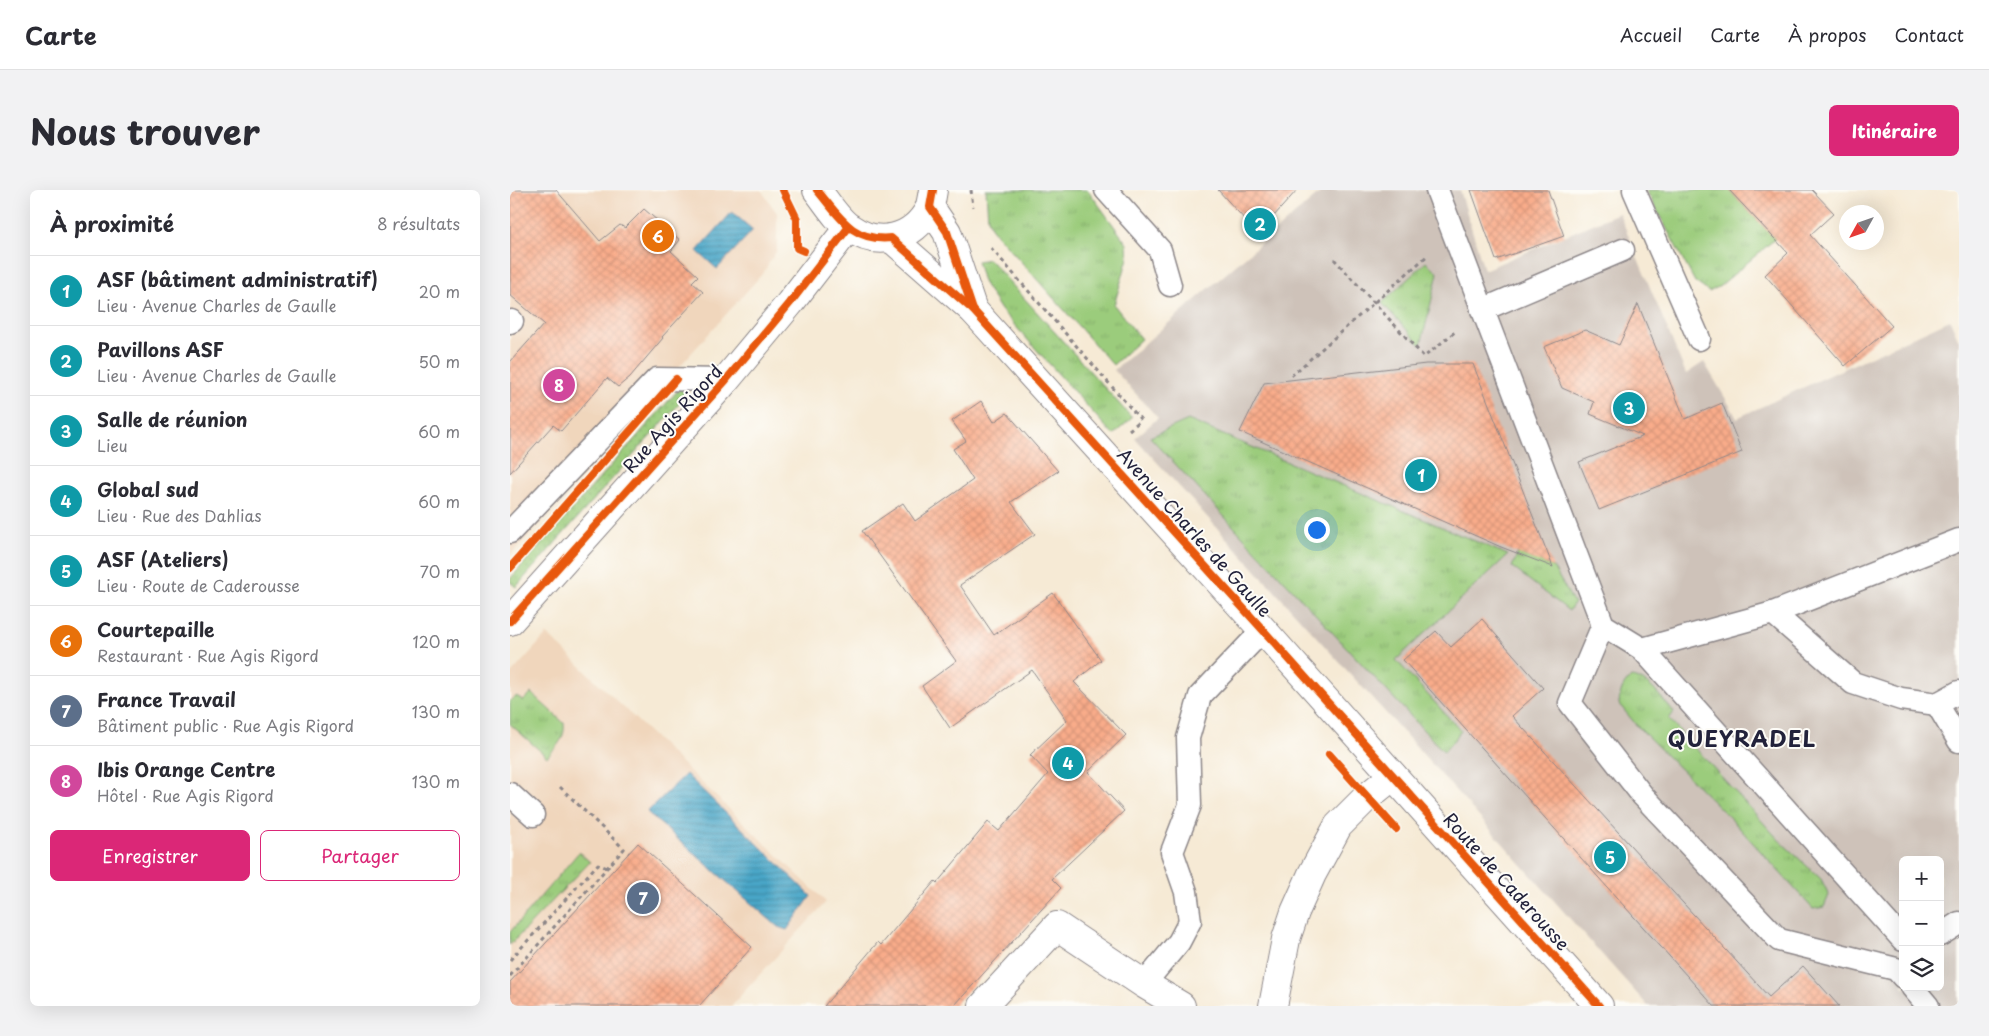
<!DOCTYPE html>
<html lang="fr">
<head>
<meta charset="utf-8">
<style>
  :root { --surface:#fff; --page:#f2f2f3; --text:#2b2b33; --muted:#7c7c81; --line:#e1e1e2; --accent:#db2777 }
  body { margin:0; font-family:"Playpen Sans",sans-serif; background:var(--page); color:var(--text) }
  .controls { position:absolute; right:15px; bottom:15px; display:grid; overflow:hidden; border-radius:8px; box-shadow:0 5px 20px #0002 }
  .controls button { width:45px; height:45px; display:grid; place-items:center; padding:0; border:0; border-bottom:1px solid var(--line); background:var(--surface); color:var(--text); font:25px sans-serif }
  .compass { position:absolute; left:1329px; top:15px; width:45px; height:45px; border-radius:50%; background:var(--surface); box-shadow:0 5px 20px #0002; rotate:230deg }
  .you { position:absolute; left:806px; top:339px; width:18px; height:18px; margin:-12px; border:4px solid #fff; border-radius:50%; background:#1a73e8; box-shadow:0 0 0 8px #1a73e833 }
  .badge { display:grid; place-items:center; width:32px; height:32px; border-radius:50%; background:var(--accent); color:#fff; font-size:16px; font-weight:700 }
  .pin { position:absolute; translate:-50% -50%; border:2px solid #fff; box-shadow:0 1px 5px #0006 }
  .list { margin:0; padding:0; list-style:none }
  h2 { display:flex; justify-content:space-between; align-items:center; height:65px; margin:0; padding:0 20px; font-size:21px }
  h2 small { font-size:16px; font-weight:400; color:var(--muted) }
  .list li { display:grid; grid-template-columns:32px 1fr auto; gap:15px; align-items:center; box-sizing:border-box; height:70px; padding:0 20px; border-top:1px solid var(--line) }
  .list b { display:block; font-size:19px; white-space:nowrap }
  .list p { margin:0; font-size:16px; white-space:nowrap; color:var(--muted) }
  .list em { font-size:16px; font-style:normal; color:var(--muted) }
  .actions { display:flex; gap:10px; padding:15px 20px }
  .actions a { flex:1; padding:11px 0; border:1px solid var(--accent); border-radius:8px; text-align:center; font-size:18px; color:var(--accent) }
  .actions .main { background:var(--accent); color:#fff }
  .icon { flex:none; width:28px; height:28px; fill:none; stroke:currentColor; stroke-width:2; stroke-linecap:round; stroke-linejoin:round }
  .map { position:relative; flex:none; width:1449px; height:816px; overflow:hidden; border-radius:8px }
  header { display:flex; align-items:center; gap:30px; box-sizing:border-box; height:70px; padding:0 25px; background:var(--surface); border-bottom:1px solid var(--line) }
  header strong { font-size:24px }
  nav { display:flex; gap:28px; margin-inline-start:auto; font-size:18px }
  .intro { display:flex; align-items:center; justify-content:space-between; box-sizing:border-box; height:120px; padding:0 30px }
  h1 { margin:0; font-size:35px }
  .button { padding:12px 22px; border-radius:8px; background:var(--accent); color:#fff; font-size:18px; font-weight:700 }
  main { display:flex; gap:30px; padding:0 30px }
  aside { flex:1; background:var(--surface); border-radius:8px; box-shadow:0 5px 20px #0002 }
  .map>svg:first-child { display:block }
</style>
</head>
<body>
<header>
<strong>Carte</strong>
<nav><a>Accueil</a><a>Carte</a><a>À propos</a><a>Contact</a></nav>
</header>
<div class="intro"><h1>Nous trouver</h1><a class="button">Itinéraire</a></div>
<main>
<aside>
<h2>À proximité<small>8 résultats</small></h2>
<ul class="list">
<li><span class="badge" style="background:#0f9aa8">1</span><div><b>ASF (bâtiment administratif)</b><p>Lieu · Avenue Charles de Gaulle</p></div><em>20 m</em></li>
<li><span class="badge" style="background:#0f9aa8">2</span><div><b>Pavillons ASF</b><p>Lieu · Avenue Charles de Gaulle</p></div><em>50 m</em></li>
<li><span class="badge" style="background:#0f9aa8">3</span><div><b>Salle de réunion</b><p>Lieu</p></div><em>60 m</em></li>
<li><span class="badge" style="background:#0f9aa8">4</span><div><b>Global sud</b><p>Lieu · Rue des Dahlias</p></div><em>60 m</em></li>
<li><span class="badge" style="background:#0f9aa8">5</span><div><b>ASF (Ateliers)</b><p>Lieu · Route de Caderousse</p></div><em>70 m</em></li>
<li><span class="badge" style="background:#e8710a">6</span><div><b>Courtepaille</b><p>Restaurant · Rue Agis Rigord</p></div><em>120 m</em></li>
<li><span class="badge" style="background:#5c6f8a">7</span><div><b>France Travail</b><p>Bâtiment public · Rue Agis Rigord</p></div><em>130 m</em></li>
<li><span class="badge" style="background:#d1479c">8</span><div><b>Ibis Orange Centre</b><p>Hôtel · Rue Agis Rigord</p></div><em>130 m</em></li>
</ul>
<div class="actions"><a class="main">Enregistrer</a><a>Partager</a></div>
</aside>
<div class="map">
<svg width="1449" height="816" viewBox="0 0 1449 816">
  <defs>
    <pattern id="grass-tufts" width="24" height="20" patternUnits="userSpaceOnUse" patternTransform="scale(1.25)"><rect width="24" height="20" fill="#9bcc7c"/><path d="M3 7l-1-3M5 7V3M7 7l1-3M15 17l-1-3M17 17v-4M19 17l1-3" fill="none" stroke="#85af6c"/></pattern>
    <pattern id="garden-dots" width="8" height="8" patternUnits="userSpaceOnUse" patternTransform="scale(1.25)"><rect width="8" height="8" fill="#9bcc7c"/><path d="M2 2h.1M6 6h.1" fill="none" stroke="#85af6c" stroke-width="1.8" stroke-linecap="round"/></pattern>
    <pattern id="water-rules" width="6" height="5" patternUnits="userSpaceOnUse" patternTransform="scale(1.25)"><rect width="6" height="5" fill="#48a6c7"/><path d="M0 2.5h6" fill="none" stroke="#3c87a3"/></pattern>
    <pattern id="building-cross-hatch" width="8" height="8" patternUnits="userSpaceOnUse" patternTransform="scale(1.25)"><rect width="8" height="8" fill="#f9ac8a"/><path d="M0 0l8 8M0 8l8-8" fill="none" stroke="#d59478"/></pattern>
  </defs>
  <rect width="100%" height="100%" fill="#fdfcf7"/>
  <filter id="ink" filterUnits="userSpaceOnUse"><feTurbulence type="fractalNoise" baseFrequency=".02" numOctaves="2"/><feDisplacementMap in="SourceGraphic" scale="10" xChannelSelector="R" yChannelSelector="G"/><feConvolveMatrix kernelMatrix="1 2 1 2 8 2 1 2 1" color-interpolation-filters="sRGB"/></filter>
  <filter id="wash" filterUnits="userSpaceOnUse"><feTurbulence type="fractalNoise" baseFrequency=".0096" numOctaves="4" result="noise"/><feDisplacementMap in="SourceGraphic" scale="20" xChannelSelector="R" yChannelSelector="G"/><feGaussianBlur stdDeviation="1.12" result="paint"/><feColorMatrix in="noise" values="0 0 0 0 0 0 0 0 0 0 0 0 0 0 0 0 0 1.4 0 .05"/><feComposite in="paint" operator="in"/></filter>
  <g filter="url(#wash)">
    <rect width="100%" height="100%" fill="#f6ead5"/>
    <g fill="#f0d6bc">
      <polygon points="0,0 251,0 267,23 267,60 253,83 0,366"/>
      <polygon points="37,444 316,712 221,816 0,816 0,485"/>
    </g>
    <path fill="#cec2b9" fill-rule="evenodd" d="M813 0H950L974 80 1109 23 1176 184 1194 172 1227 228 1440 130 1449 151V816H1138L895 544 625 248 648 228 604 180ZM1393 670H1430V797H1393Z"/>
    <g fill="url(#grass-tufts)" stroke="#5e775c">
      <polygon points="476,0 578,0 617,54 618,68 604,115 631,149 603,175 482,39 478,29"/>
      <polygon points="1136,0 1219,0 1265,49 1210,96 1199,102 1185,92"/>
      <polygon points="479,69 622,228 603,245 491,120 473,92 467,71"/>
      <polygon points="916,72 928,83 911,155 872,113"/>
      <polygon points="678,230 998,365 886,470 951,541 934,562 640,247"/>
      <polygon points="1008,363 1043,377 1064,413 1059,421 1002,377"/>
      <path d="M1121 487C1140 489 1152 510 1164 522L1159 529 1269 650 1311 689 1319 705 1314 717 1303 719 1223 631 1128 537 1109 514C1110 502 1112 495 1121 487Z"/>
      <path d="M21 503 54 533C56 548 47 556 37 567L0 534V511L7 506 13 511Z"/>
      <polygon points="69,662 80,672 0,755 0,742"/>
    </g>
    <polygon fill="url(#garden-dots)" stroke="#5e775c" points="170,198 177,205 6,397 0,392 0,389"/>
    <g fill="url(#water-rules)" stroke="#356481">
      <polygon points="222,22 243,40 207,79 187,61"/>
      <polygon points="176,584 301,706 277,740 268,737 137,622"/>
    </g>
    <g id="blocks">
      <g fill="url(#building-cross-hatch)">
        <polygon points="0,0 46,0 90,51 110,35 115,38 134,19 170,50 161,61 188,86 182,92 193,102 152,147 153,148 120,187 108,197 97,188 51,241 43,235 0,283 0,172 34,134 0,105"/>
        <polygon points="708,0 787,0 748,44"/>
        <polygon points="961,0 1038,0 1054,46 986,70"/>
        <polygon points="1219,0 1302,0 1324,23 1300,45 1382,136 1335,176 1255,85 1278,63"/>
        <polygon points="1128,114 1175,229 1212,213 1232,262 1089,320 1069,272 1133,246 1080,224 1084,212 1052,198 1034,157 1075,140 1109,155"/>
        <polygon points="916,174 963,174 1043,377 991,357 730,242 754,193"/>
        <polygon points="471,211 484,232 497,223 548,281 501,312 525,344 450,395 484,445 543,403 591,470 564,492 616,545 578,582 614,621 542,689 551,698 444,816 314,816 368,752 371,755 425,691 427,693 478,632 489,641 538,584 520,565 557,530 522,480 440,538 412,496 446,471 352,341 393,313 405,331 463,290 443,259 456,251 442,231"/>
        <polygon points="972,429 1033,498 1002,526 1259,807 1293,776 1329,816 1204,816 893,470 926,441 941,457"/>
        <polygon points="128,653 242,757 189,816 0,816 0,792"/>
      </g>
    </g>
  </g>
  <g filter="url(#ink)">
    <use href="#blocks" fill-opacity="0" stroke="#8c8688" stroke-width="1"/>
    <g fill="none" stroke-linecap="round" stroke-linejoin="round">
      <defs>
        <g id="service">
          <polyline points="596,0 650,60 660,95"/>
          <polyline points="927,0 1093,435 1132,459 1393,750"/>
          <polyline points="1124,0 1189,149"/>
          <polyline points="972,120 1113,60"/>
          <polyline points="0,132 2,131"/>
          <polyline points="0,342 147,189 216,190"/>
          <polyline points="1263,423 1449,350"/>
          <polyline points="1093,435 1060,513 1133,606 1269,750 1386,779 1393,787"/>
          <polyline points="1132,459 1263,423 1343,493 1391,509 1427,514 1449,502"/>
          <polyline points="1427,514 1449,551"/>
          <polyline points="0,604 23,625"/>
          <polyline points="1430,745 1449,733"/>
          <polyline points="634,794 669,752 680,731 676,702 662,662 680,615 678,548 690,506 753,440"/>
          <polyline points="1402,797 1418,816"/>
        </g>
        <g id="minor">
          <polyline points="473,816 547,736 634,794 671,816"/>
          <polyline points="763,816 776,749 785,722 802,684 828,636 857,607 883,586"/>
        </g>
        <polyline id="tertiary" points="0,431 216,190 280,113 338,38"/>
        <g id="secondary">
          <path d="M307 0C316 11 328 31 340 38 368 58 403 49 419 19 421 13 422 6 423 0"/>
          <polyline points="420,17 437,42 463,120"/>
          <polyline points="381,48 463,120 753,440 1089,816"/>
        </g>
      </defs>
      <use href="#service" stroke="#8c8688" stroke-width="25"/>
      <use href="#minor" stroke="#8c8688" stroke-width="30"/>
      <use href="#tertiary" stroke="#8c8688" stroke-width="30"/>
      <use href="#secondary" stroke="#8c8688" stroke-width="30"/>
      <g stroke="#8c8688" stroke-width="3" stroke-dasharray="4 4" stroke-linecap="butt">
        <polyline points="461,0 463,17"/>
        <polyline points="481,58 631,230 619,240"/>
        <polyline points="824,69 914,167 946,141"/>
        <polyline points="781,186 918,65"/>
        <polyline points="50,597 114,659"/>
        <polyline points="0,770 88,674 97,678"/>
        <polyline points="0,786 114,659 119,663"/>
      </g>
      <use href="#service" stroke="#fff" stroke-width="22"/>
      <use href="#minor" stroke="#fff" stroke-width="28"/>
      <use href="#tertiary" stroke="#fff" stroke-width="28"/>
      <use href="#secondary" stroke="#fff" stroke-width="28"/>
      <defs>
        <g id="cycleway">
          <polyline points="273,0 287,29 287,58 294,61"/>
          <path d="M307 0C329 26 342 52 381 48L463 120 753 440 1089 816"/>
          <polyline points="423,0 420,17 437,42 463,120"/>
          <polyline points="0,378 166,189"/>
          <polyline points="0,431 216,190 280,113 338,38"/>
          <polyline points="819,564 886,639"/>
        </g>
      </defs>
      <use href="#cycleway" stroke="#fdfcf7" stroke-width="11"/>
      <use href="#cycleway" stroke="#e8590c" stroke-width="8"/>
    </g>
  </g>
  <g text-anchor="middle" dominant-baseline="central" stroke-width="4" stroke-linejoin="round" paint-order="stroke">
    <g font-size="18" fill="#22223b" stroke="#fdfcf7">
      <text transform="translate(162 228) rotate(-48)">Rue Agis Rigord</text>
      <text transform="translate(685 342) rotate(48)">Avenue Charles de Gaulle</text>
      <text transform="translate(997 691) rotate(48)">Route de Caderousse</text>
    </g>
    <g font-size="22" font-weight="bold" letter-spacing="1" fill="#22223b" stroke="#fdfcf7">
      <text x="1232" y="547">QUEYRADEL</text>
    </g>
  </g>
</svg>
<div class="controls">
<button>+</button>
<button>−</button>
<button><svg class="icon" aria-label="layers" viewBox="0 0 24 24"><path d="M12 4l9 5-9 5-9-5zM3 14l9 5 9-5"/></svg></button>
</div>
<svg class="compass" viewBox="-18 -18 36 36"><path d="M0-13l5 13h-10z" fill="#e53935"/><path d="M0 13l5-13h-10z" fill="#7c7c81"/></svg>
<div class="you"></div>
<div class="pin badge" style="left:911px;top:285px;background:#0f9aa8">1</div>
<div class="pin badge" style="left:750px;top:34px;background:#0f9aa8">2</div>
<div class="pin badge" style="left:1119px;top:218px;background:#0f9aa8">3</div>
<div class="pin badge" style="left:558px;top:573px;background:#0f9aa8">4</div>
<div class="pin badge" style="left:1100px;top:667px;background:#0f9aa8">5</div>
<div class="pin badge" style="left:148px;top:46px;background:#e8710a">6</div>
<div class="pin badge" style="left:133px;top:708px;background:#5c6f8a">7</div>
<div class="pin badge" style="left:49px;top:195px;background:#d1479c">8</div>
</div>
</main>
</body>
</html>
